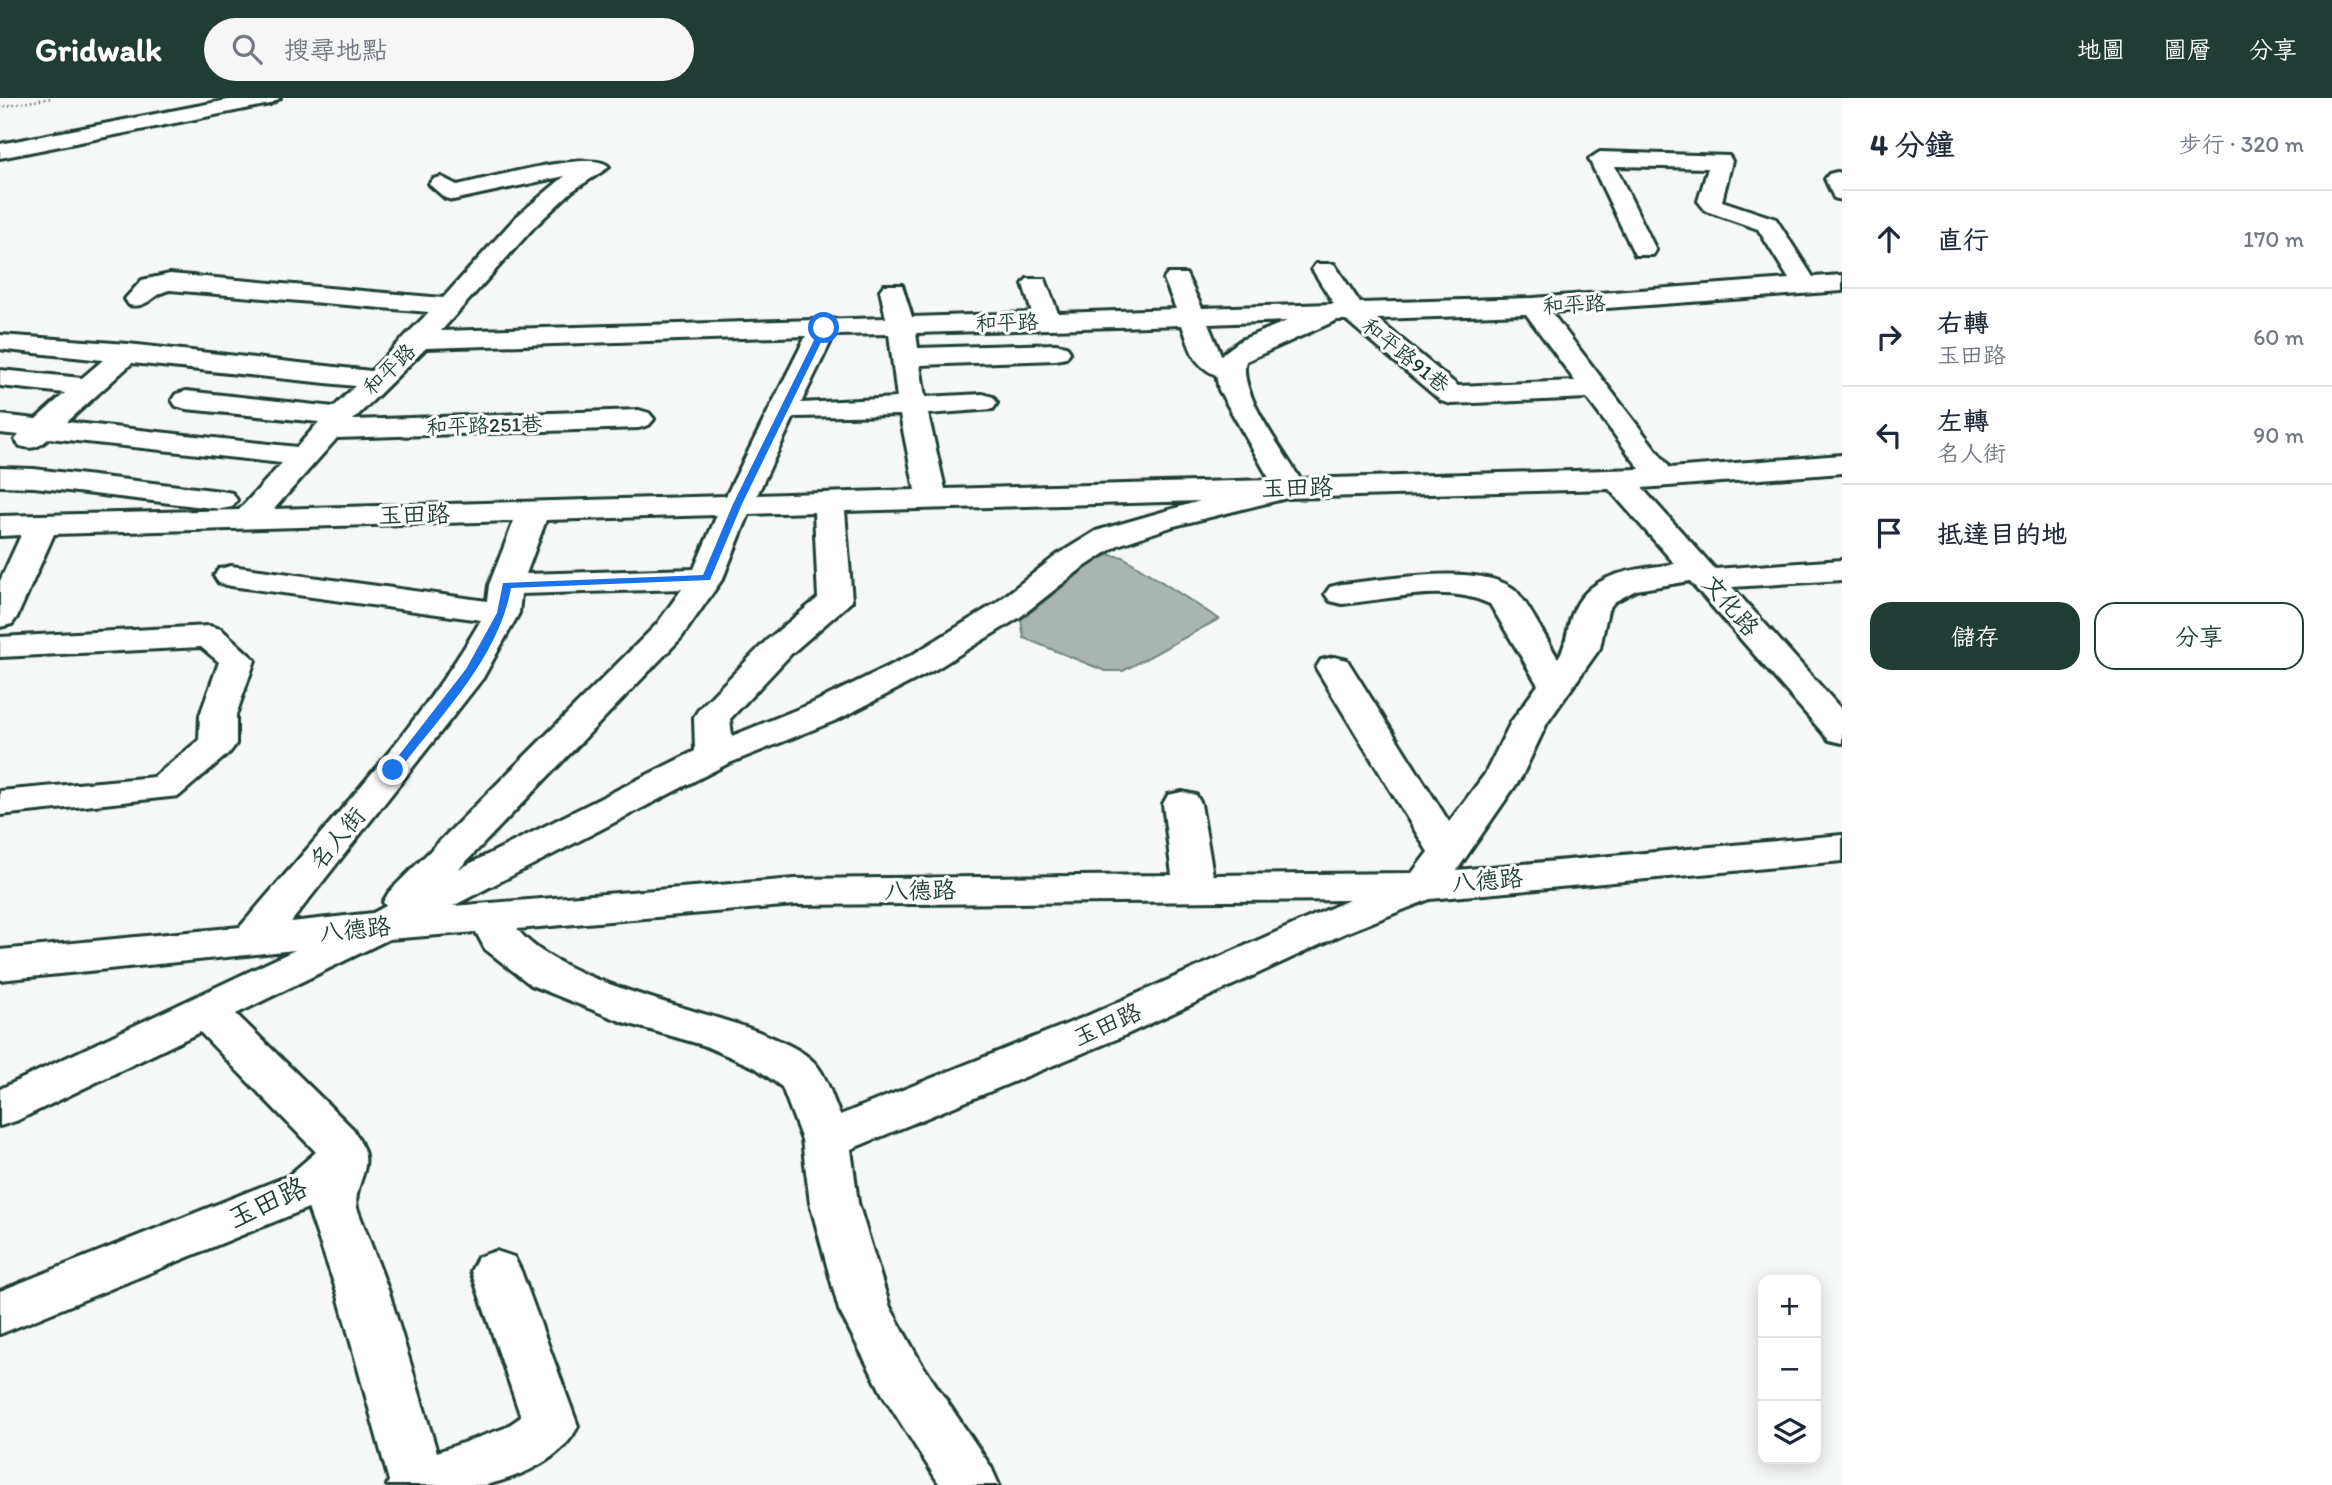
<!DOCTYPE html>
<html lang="zh-TW">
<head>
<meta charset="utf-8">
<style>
  :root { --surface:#fff; --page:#f6f6f7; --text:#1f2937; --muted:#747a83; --line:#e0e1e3; --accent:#1f3d34 }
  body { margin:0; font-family:Itim,"LXGW WenKai TC",sans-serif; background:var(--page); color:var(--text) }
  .controls { position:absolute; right:21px; bottom:21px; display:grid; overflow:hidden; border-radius:14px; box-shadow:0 4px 18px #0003 }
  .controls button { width:63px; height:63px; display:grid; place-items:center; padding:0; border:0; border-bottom:2px solid var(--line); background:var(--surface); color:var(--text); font:35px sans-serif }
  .stop { position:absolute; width:21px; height:21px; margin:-16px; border:5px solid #1a73e8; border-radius:50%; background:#fff }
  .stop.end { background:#1a73e8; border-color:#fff; box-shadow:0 2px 7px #0008 }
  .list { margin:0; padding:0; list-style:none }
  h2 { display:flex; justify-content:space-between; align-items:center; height:91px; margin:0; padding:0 28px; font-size:30px }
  h2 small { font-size:23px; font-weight:400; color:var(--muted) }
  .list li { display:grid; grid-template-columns:46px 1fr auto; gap:21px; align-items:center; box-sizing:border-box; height:98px; padding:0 28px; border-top:2px solid var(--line) }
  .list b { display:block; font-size:26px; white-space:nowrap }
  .list p { margin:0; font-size:23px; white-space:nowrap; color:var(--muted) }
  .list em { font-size:23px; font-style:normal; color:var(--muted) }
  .actions { display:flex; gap:14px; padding:21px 28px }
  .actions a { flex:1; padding:16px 0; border:2px solid var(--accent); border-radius:21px; text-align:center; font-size:24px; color:var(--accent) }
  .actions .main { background:var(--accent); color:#fff }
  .icon { flex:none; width:38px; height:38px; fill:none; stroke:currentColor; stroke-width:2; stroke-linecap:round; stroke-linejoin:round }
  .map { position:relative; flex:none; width:1842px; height:1387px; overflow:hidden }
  header { display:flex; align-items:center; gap:42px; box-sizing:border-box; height:98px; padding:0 35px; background:var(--accent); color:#fff }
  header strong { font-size:33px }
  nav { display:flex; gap:38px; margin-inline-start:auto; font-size:24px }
  .search { width:490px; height:63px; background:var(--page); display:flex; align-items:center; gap:18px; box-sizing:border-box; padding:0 24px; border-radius:38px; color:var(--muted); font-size:26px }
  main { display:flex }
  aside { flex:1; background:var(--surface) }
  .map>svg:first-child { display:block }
</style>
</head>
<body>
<header>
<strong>Gridwalk</strong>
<div class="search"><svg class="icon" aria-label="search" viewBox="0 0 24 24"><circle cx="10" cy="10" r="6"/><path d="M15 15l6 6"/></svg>搜尋地點</div>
<nav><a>地圖</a><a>圖層</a><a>分享</a></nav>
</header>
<main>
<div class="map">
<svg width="1842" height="1387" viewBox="0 0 1842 1387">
  <rect width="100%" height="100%" fill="#f6f7f7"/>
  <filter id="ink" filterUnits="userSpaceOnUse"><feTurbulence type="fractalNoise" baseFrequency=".0143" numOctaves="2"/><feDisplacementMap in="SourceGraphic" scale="14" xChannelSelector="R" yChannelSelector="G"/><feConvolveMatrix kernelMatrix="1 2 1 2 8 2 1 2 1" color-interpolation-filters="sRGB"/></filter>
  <g filter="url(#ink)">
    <polygon fill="#aab5b1" stroke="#72857f" stroke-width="2" points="1111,457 1123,459 1219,521 1123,573 1105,573 1024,540 1021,522 1099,460"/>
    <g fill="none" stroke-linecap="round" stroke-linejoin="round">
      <defs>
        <g id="minor">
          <polygon points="238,0 280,0 270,6 0,60 0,46"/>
          <path d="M1600 54 1729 58 1732 63 1722 103 1776 121 1813 179 1842 177V193L1551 214 1670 370 1842 357V375L1642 390 1715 471 1842 462V482L1732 489 1842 612V645L1829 642 1690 483 1636 492 1614 504 1608 512 1600 550 1547 625 1522 678 1457 772 1842 737V763L1430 801 1345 835 1119 940 851 1051 858 1105 890 1209 921 1265 991 1369 999 1387H940L883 1297 839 1212 810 1105 802 1042 782 989 756 970 703 947 623 924 531 887 485 851 476 834 389 841 236 916 353 1031C357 1039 364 1049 365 1058 368 1075 353 1091 357 1110L389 1194 437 1354 505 1330 521 1319 471 1173 478 1159 496 1153 514 1159 521 1173 578 1328C562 1362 520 1379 485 1387 460 1387 414 1387 387 1387L389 1383 337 1194 308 1110 0 1236V1193L288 1078 316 1054 200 934 16 1023 0 1028V991L295 852 0 882V852L240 829C323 731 416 634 481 522L231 488 219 485 214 478 219 471 231 468 487 503 489 487 514 423 54 436 17 519 12 526 0 529V483L21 437 0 438V418L239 412 282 365 49 340C39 349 33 352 20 348L15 342 19 337 0 335V317L36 321 65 295 0 288V272L82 280 103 262 6 252 0 251V237L128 246 371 273 429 214 170 192C152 195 149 211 129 207L125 201 142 182 170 176 443 200 516 119 565 78 453 102 445 100 429 86 433 81 441 79 457 87C482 82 596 50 609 69L572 93 534 129 441 233 886 220 880 192 884 187H902L912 219 1032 215 1023 186 1027 181H1045L1058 215 1176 211 1164 181 1168 176H1186L1202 210 1331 206H1334L1312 171 1316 166H1334L1360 205 1533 200 1789 181 1758 131 1706 113 1698 103 1708 70 1615 68 1656 152 1653 157H1635L1589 61ZM1526 216 1575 283 1458 288 1377 221ZM1337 222H1346L1441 303 1451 306 1587 300 1640 371 1300 381C1284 353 1237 294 1246 263ZM1287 223 1241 242 1221 257 1208 226ZM1182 227C1191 251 1192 266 1216 277L1219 292 1270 382 945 391 928 316 993 311 997 305 993 299 983 296 925 299 920 267 1056 262 1066 260 1070 254 1066 248 1056 246 918 250 916 235ZM889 236 897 300 801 305 834 237ZM806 238 726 398 274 411 337 340 639 330 649 327 654 321 649 315 639 312 353 322 426 250ZM132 265 355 288 334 309 186 293 176 296 172 302 176 308 186 311 319 324 297 349 67 324ZM900 317 915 392 757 397 794 319ZM1609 391 1675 466C1639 471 1593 473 1575 510 1566 527 1569 544 1558 560 1548 545 1526 501 1514 491 1478 464 1385 482 1342 486L1330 489 1325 496 1330 503 1342 506C1388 502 1447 485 1490 506L1538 587 1511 624 1485 676 1449 724 1347 562 1334 559 1321 562 1316 570 1428 754 1412 775 1213 777 1201 706 1196 697 1182 694 1168 697 1163 706 1172 777 795 781 453 808 727 666 839 621 936 571 1020 519 1081 471 1118 447 1174 428 1287 400ZM1200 403 1096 433 1057 457 996 505 912 557 813 605 732 638 730 621 791 556 852 503 845 413ZM814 414 818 500 767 542 699 611 694 619 695 653 459 771 681 540 723 480 749 416ZM717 417 694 471 526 476 546 422ZM682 491 657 526 389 794 383 804 386 808 373 815 291 824 483 580 519 515 521 496ZM1349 802 1087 918 840 1017C833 1002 828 982 818 969 806 953 782 944 764 936 698 909 561 886 517 831L795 807Z"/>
          <polygon points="1837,74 1842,75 1842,102 1834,100 1825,81 1829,76"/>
          <polygon points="0,370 34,371 221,393 232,395 237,402 232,409 221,411 34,389 0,388"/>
          <polygon points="209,528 221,531 255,562 236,617 236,646 230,654 179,698 0,717 0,693 154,679 199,642 200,617 219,564 201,549 0,559 0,539"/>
        </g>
      </defs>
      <use href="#minor" stroke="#1f3d34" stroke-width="6"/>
      <polyline stroke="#1f3d34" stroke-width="2.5" stroke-dasharray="1 3.5" stroke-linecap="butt" points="0,9 51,0"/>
      <use href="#minor" fill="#fff" fill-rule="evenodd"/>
    </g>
  </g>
  <path fill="#1a73e8" d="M824 227 828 230 742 406 710 482 511 490C499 560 439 619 397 675H389V670L466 571 497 515 503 485 703 477 733 406 820 230Z"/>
  <g text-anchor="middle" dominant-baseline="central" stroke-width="6" stroke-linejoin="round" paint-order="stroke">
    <g font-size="21" fill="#1f3d34" stroke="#fff">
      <text transform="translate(1574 206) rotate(-3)">和平路</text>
      <text transform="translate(1007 224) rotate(-2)">和平路</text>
      <text transform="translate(1406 257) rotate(39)">和平路91巷</text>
      <text transform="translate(389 271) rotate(-44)">和平路</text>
      <text transform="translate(484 327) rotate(-2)">和平路251巷</text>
    </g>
    <g font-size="24" fill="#1f3d34" stroke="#fff">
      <text transform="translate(1297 389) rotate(-1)">玉田路</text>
      <text transform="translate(414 416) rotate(-1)">玉田路</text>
      <text transform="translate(1731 507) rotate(49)">文化路</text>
      <text transform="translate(337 740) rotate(-50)">名人街</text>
      <text transform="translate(1487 782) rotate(-5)">八德路</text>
      <text transform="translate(920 792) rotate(-1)">八德路</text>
      <text transform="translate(355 831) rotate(-6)">八德路</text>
      <text transform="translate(1107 926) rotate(-24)">玉田路</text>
    </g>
    <g font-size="28" fill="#1f3d34" stroke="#fff">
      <text transform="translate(267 1104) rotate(-25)">玉田路</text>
    </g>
  </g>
</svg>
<div class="controls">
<button>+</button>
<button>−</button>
<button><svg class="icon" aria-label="layers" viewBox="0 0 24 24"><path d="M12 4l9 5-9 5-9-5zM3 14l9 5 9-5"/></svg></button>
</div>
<div class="stop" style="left:824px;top:230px"></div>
<div class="stop end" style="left:393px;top:672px"></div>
</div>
<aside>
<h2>4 分鐘<small>步行 · 320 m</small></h2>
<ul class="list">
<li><svg class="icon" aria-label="ahead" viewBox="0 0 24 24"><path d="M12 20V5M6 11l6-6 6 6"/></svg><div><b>直行</b></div><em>170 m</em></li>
<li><svg class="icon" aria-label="right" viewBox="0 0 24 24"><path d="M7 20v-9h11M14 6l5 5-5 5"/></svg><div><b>右轉</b><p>玉田路</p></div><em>60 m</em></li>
<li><svg class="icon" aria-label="left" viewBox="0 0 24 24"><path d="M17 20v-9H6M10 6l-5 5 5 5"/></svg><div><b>左轉</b><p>名人街</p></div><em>90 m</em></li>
<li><svg class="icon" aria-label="arrive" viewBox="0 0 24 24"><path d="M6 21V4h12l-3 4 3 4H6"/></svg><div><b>抵達目的地</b></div></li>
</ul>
<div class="actions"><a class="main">儲存</a><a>分享</a></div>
</aside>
</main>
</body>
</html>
